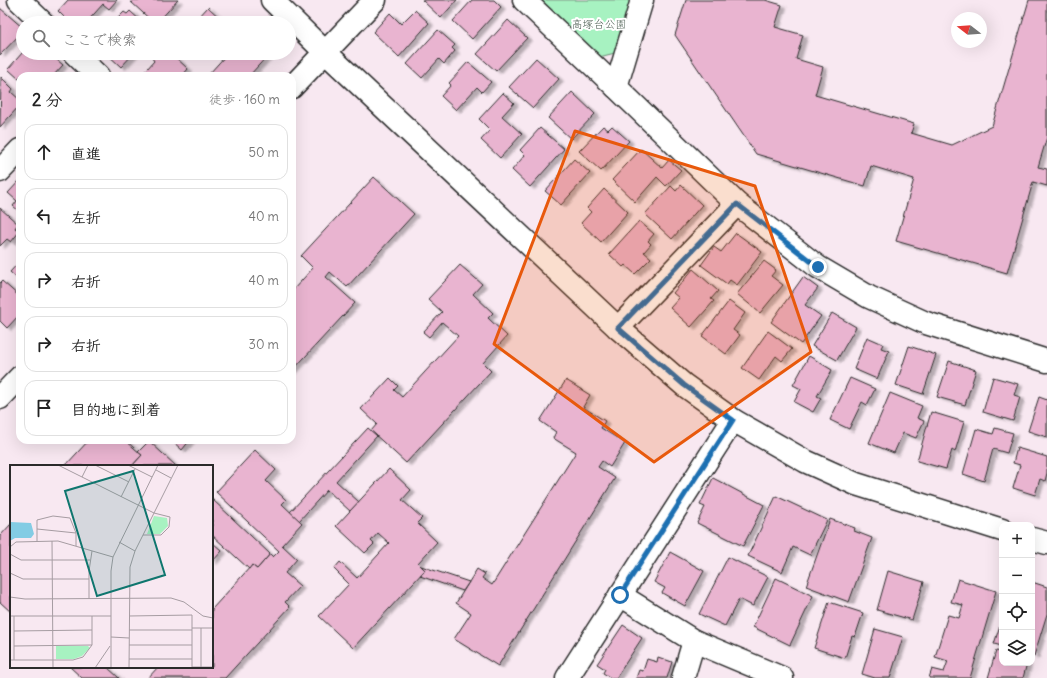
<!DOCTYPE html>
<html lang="ja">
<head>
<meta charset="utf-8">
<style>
  :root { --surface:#fff; --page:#f6f6f6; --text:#222; --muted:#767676; --line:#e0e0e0 }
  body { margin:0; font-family:Delius,"Klee One",sans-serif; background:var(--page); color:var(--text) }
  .controls { position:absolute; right:12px; bottom:12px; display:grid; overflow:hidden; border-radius:8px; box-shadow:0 4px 16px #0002 }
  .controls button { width:36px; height:36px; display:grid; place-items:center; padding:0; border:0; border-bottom:1px solid var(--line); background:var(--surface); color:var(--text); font:20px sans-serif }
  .compass { position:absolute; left:951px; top:12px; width:36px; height:36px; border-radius:50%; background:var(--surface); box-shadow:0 4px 16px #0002; rotate:287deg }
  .stop { position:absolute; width:12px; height:12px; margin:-9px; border:3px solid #1f6fb2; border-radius:50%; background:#fff }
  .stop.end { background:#1f6fb2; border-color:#fff; box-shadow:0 1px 4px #0008 }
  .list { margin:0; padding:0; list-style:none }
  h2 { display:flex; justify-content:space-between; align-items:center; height:52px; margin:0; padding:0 16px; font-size:17px }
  h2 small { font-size:13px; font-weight:400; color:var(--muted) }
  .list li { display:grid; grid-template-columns:26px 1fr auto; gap:12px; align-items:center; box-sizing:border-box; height:56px; margin:0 8px 8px; padding:0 8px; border:1px solid var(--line); border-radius:12px }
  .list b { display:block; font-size:15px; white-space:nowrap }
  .list em { font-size:13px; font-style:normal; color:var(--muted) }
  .icon { flex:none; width:22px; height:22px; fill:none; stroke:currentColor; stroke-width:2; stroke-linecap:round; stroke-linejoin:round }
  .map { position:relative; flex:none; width:1047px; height:678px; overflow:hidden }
  .search { position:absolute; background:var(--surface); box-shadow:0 4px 16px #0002; left:16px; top:16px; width:280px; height:44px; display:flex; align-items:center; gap:10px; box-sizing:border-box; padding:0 14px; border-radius:22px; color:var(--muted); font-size:15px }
  .panel { position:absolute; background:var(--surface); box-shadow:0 4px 16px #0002; left:16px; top:72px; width:280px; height:372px; border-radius:12px }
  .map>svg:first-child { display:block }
</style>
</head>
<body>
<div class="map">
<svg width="1047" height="678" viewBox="0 0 1047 678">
  <defs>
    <filter id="shadow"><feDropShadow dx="4.5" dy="2.5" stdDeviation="1" flood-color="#0004"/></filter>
  </defs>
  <rect width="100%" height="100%" fill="#f8e8f1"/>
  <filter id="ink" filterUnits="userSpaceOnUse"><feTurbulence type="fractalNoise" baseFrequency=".025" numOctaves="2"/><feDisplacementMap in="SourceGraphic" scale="8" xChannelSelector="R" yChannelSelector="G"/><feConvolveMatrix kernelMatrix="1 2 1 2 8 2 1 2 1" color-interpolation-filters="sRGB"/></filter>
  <g filter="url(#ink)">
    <polygon fill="#a7f2c1" stroke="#698e76" points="540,0 631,0 615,53 599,57"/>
    <g fill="#e9b4d0" stroke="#2b2b2b" filter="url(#shadow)">
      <polygon points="68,0 117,0 109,9 103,4 86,23 70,23 58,11"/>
      <polygon points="132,0 178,0 157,23 154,23 131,2"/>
      <polygon points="422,0 457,0 441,18"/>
      <polygon points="472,0 494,0 501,7 472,39 453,21"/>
      <polygon points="686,0 765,0 782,5 775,27 803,35 796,59 823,67 815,95 914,124 911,133 952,145 992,126 1029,0 1047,0 1047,137 1038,167 1047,169 1047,186 1033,182 1007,273 896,241 914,179 871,166 865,186 756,154 675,35"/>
      <polygon points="208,7 225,23 187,23 194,16 197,19"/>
      <polygon points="0,8 23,28 23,31 0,55"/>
      <polygon points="415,10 429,23 399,57 373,32 390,13 401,24"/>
      <polygon points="130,11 143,23 113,23 124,12 127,14"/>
      <polygon points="508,20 527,38 496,71 477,54"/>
      <polygon points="438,30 455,45 452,48 455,51 444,64 439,59 422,78 407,64"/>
      <polygon points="23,52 28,53 31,56 34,53 49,53 63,65 53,76 20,76 20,80 8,69"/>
      <polygon points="106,53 134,53 121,67"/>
      <polygon points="157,53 171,53 188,69 182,76 141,76 154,61 152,58"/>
      <polygon points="228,53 268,53 269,54 249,76 212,76 209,74"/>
      <polygon points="536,58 559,79 533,108 509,87"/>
      <polygon points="468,62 491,82 482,92 477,87 456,110 441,96 451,85 449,83"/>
      <polygon points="1,77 13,89 11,92 20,100 20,105 0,127"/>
      <polygon points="572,92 595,114 571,139 548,118"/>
      <polygon points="503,93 514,103 502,116 522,134 500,158 481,140 490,130 479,119"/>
      <polygon points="603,126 608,130 612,126 629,141 601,171 579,151"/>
      <polygon points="540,128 564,149 530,187 512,170 525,155 520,150"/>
      <polygon points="641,149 662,168 669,160 681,170 666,186 657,177 635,202 612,180"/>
      <polygon points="574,159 590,173 561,205 545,191"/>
      <polygon points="374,177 414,214 347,287 330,272 326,277 355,303 292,371 292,291 313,268 301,256"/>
      <polygon points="20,180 20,212 13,206 17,201 8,193"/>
      <polygon points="681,185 702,205 672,239 645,214 671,186 676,191"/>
      <polygon points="604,189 628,212 601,242 581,223 591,212 587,208"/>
      <polygon points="0,208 18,224 15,228 19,232 11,242 7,239 0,246"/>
      <polygon points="639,221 654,234 648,241 651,244 644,252 651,258 635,274 625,265 623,267 609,254"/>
      <polygon points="736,233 762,252 737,285 730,280 727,284 701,265 714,247 721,252"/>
      <polygon points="20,261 20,281 10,272"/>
      <polygon points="764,261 776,270 771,276 783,285 760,313 737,294"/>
      <polygon points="460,265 482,284 473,294 493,313 488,318 507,336 483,363 491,371 406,463 371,431 377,424 361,409 390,378 398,386 394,390 402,397 458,336 442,322 429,337 423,332 442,312 428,299"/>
      <polygon points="693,269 718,291 711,299 714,301 691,327 670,308 679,298 673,293"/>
      <polygon points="803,277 818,288 805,305 821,316 801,344 771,322"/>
      <polygon points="2,281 20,297 20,314 7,328 0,321 0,283"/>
      <polygon points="729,301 745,313 733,330 740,335 726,354 702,336"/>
      <polygon points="832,313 856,327 837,360 812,346"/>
      <polygon points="768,331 792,349 782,361 776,356 759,380 742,368"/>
      <polygon points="867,337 883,344 881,348 889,351 877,379 854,369"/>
      <polygon points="909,346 936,355 923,394 896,385"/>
      <polygon points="809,356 832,370 817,396 821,398 813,412 794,402 801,389 793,385"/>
      <polygon points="949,361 976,370 965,405 937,397"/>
      <polygon points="993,377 1018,384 1014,395 1020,397 1013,421 983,412"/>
      <polygon points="850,378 875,389 867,405 862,402 849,429 830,420"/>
      <polygon points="566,380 590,395 583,407 605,421 601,428 625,443 610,467 602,461 598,467 615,478 498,666 454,639 471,613 456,603 477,569 485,574 482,578 492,585 576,452 553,438 556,432 540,421"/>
      <polygon points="890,393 922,406 917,418 924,421 916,438 903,433 894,453 869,443"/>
      <polygon points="1039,397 1047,400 1047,437 1028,431"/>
      <polygon points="931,412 964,422 955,452 952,450 946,469 917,461"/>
      <polygon points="368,428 377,436 336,481 359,502 350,511 327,490 299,521 290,512"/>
      <polygon points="995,428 1013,433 1007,453 993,449 984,481 963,474 976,429 993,434"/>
      <polygon points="89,440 125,440 142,455 132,466 65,466"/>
      <polygon points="171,440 190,440 182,450"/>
      <polygon points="149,441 176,466 132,466 142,455 138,452"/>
      <polygon points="1017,448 1047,457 1047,473 1045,481 1040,479 1035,495 1013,488 1020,465 1013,463"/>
      <polygon points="255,450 276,470 266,481 286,500 282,504 302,523 282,545 297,559 285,573 300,586 285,602 290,607 225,678 148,678 158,667 212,667 212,609 252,565 257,569 270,554 273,557 279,551 216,492"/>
      <polygon points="389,469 411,490 402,500 422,518 417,523 437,542 418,563 425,570 353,648 319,616 349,584 334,569 340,562 357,578 389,543 378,533 371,541 374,544 365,553 336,526"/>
      <polygon points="713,478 764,505 743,546 697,523 705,507 700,505"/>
      <polygon points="776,496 827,520 810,555 793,547 782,572 748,556"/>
      <polygon points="212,499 270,554 257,569 252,565 249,569 212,535"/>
      <polygon points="830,519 855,528 854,531 872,538 849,602 806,586"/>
      <polygon points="11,524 11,612 0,602 0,536"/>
      <polygon points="212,542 222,551 212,562"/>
      <polygon points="670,552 704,571 685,606 662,593 665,588 654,582"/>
      <polygon points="728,557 768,577 753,606 739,599 725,626 699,614"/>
      <polygon points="421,566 469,582 463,591 420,576 425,570"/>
      <polygon points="888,571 924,582 912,620 877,610"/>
      <polygon points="776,578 813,596 790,645 753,627"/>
      <polygon points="958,579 996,591 970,678 929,678 932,669 944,672 948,661 935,657 948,615 959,618 963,605 951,602"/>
      <polygon points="1032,582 1047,587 1047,614 1034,656 1032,656"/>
      <polygon points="829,602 863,613 855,637 852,636 845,658 814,648"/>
      <polygon points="1002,619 1002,646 994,644"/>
      <polygon points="623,625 642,638 616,678 611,678 603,673 605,669 597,664"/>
      <polygon points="875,629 903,637 890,678 875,678 862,674"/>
      <polygon points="996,651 1002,652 1002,663 1027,663 1023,678 988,678"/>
      <polygon points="658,657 672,662 667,678 636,678 639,670 643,671 647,659 657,662"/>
      <polygon points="70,667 107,667 119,678 82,678"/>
    </g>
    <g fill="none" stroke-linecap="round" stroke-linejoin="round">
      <defs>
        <g id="minor">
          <polyline points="19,0 43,23"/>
          <polyline points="272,0 325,52 618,328 684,385 733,420 805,461 856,484 1002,530"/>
          <polyline points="524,0 616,87 737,204 818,267 869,297 926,323 1047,361"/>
          <polyline points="74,53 98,76"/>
          <polyline points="292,87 375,0"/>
          <polyline points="616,87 642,0"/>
          <polyline points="0,171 20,150"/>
          <polyline points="618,328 737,204"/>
          <polyline points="0,398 20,377"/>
          <polyline points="1032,539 1047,543"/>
          <polyline points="620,595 694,641 782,678"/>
          <polyline points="567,678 733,420"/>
          <polyline points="683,678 694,641"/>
        </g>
      </defs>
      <use href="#minor" stroke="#2b2b2b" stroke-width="25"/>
      <use href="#minor" stroke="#fff" stroke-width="22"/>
    </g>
  </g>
  <g fill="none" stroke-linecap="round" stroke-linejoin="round" filter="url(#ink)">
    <polyline stroke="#1f6fb2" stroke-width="5" points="620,595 733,420 684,385 618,328 737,204 818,267"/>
  </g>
  <path fill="#e8590c" fill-opacity="0.2" stroke="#e8590c" stroke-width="3" stroke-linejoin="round" d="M575 131 755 186 811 352 654 462 494 344Z"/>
  <g text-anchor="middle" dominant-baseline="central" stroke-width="4" stroke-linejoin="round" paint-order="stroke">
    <g font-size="11" fill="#4a5d50" stroke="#fff">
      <text x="599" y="24">高塚台公園</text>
    </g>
  </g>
  <g transform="translate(10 465)">
    <rect width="203" height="203" fill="#f8e8f1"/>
    <path d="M144 51 157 53 158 61 150 69H137ZM46 181H78L80 183 72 191 64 194H46Z" fill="#a7f2c1"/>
    <path d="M0 57 21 58 24 69 21 73H5L0 76Z" fill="#83cce4"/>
    <path fill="none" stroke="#a69ca2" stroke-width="1" d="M48 0 144 48 160 52 159 62 151 70H133M85 0 119 17M118 0 142 12M146 5 161 13M72 12 78 0M111 32 125 4M27 64 66 68M27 76V55L43 51 60 53 66 68V81M42 76 43 203M109 77 125 86M0 82 6 77 48 76 103 92M0 89 11 95H80M0 108 13 114H79M0 132 15 134 161 133 174 137 193 151 203 153M79 134V106L82 86M0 151H101M4 151V195M119 151 182 150V203M182 163H203M191 163V202M119 165H182M4 166 82 165M101 172 119 173M119 180H182M4 181 82 180M119 194H182M0 195H63L73 192 82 180V151M182 202H203M85 203 100 181M101 203V106L103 92 148 0M119 203 120 102 125 86 168 0"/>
    <path fill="#0f766e" fill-opacity="0.15" stroke="#0f766e" stroke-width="2" d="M123 6 155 110 87 131 55 26Z"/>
    <rect width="203" height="203" fill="none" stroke="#2b2b2b" stroke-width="2"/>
  </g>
</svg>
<div class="controls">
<button>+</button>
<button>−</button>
<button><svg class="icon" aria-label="locate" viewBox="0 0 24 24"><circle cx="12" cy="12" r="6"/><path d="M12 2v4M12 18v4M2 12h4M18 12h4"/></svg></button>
<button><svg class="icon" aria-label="layers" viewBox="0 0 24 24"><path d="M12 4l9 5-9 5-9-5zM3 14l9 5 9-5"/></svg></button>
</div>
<svg class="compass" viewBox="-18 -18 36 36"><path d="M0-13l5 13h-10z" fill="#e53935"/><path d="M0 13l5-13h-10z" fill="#767676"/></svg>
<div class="stop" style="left:620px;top:595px"></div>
<div class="stop end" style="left:818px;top:267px"></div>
<div class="search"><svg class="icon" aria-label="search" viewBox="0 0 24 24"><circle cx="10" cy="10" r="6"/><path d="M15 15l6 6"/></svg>ここで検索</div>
<section class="panel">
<h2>2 分<small>徒歩 · 160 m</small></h2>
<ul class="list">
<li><svg class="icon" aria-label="ahead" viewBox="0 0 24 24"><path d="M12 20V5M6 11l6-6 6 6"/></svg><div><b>直進</b></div><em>50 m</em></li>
<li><svg class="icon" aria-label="left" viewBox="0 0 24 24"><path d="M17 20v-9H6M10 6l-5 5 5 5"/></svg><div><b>左折</b></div><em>40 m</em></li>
<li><svg class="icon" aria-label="right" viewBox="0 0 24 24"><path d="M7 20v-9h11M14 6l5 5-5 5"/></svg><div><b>右折</b></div><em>40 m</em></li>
<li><svg class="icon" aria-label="right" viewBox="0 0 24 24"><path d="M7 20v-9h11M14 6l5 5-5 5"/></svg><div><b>右折</b></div><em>30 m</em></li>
<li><svg class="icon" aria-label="arrive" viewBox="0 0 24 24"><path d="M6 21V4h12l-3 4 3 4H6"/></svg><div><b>目的地に到着</b></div></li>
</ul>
</section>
</div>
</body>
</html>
